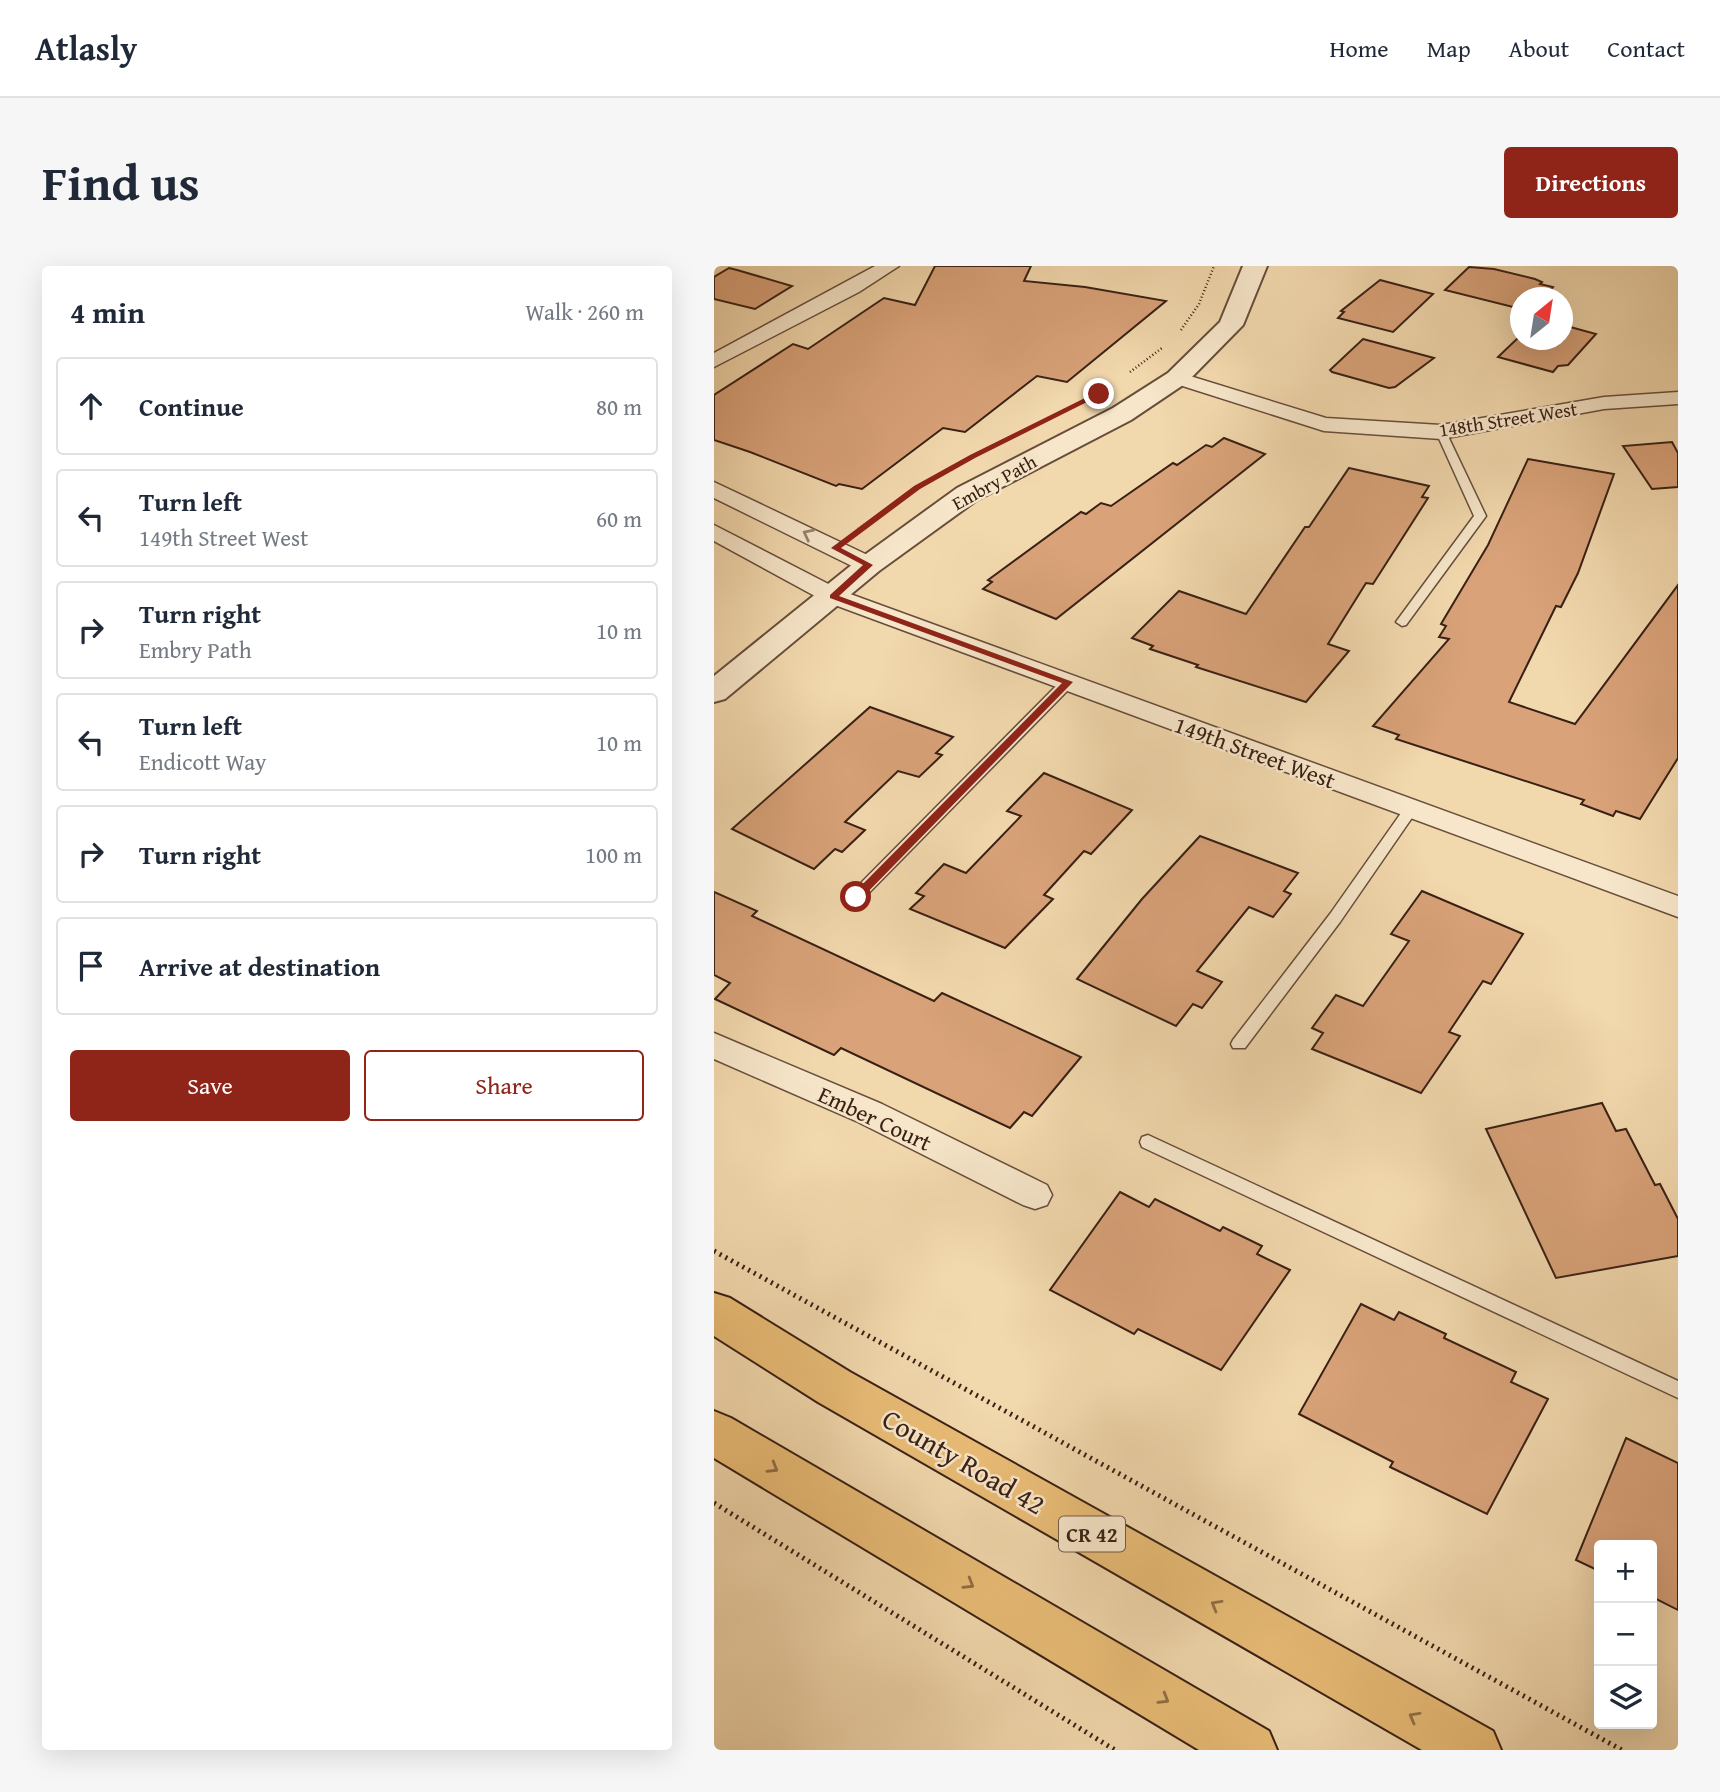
<!DOCTYPE html>
<html lang="en">
<head>
<meta charset="utf-8">
<style>
  :root { --surface:#fff; --page:#f6f6f7; --text:#1f2937; --muted:#747a83; --line:#e0e1e3; --accent:#8f2418 }
  body { margin:0; font-family:"Gentium Book Plus",serif; background:var(--page); color:var(--text) }
  .controls { position:absolute; right:21px; bottom:21px; display:grid; overflow:hidden; border-radius:7px; box-shadow:0 7px 28px #0002 }
  .controls button { width:63px; height:63px; display:grid; place-items:center; padding:0; border:0; border-bottom:2px solid var(--line); background:var(--surface); color:var(--text); font:35px sans-serif }
  .compass { position:absolute; left:796px; top:21px; width:63px; height:63px; border-radius:50%; background:var(--surface); box-shadow:0 7px 28px #0002; rotate:30deg }
  .stop { position:absolute; width:21px; height:21px; margin:-16px; border:5px solid #8f2418; border-radius:50%; background:#fff }
  .stop.end { background:#8f2418; border-color:#fff; box-shadow:0 2px 7px #0008 }
  .list { margin:0; padding:0; list-style:none }
  h2 { display:flex; justify-content:space-between; align-items:center; height:91px; margin:0; padding:0 28px; font-size:30px }
  h2 small { font-size:23px; font-weight:400; color:var(--muted) }
  .list li { display:grid; grid-template-columns:46px 1fr auto; gap:21px; align-items:center; box-sizing:border-box; height:98px; margin:0 14px 14px; padding:0 14px; border:2px solid var(--line); border-radius:7px }
  .list b { display:block; font-size:26px; white-space:nowrap }
  .list p { margin:0; font-size:23px; white-space:nowrap; color:var(--muted) }
  .list em { font-size:23px; font-style:normal; color:var(--muted) }
  .actions { display:flex; gap:14px; padding:21px 28px }
  .actions a { flex:1; padding:16px 0; border:2px solid var(--accent); border-radius:7px; text-align:center; font-size:24px; color:var(--accent) }
  .actions .main { background:var(--accent); color:#fff }
  .icon { flex:none; width:38px; height:38px; fill:none; stroke:currentColor; stroke-width:2; stroke-linecap:round; stroke-linejoin:round }
  .map { position:relative; flex:none; width:964px; height:1484px; overflow:hidden; border-radius:7px }
  header { display:flex; align-items:center; gap:42px; box-sizing:border-box; height:98px; padding:0 35px; background:var(--surface); border-bottom:2px solid var(--line) }
  header strong { font-size:33px }
  nav { display:flex; gap:38px; margin-inline-start:auto; font-size:24px }
  .intro { display:flex; align-items:center; justify-content:space-between; box-sizing:border-box; height:168px; padding:0 42px }
  h1 { margin:0; font-size:49px }
  .button { padding:18px 32px; border-radius:7px; background:var(--accent); color:#fff; font-size:24px; font-weight:700 }
  main { display:flex; gap:42px; padding:0 42px }
  aside { flex:1; background:var(--surface); border-radius:7px; box-shadow:0 7px 28px #0002 }
  .map>svg:first-child { display:block }
</style>
</head>
<body>
<header>
<strong>Atlasly</strong>
<nav><a>Home</a><a>Map</a><a>About</a><a>Contact</a></nav>
</header>
<div class="intro"><h1>Find us</h1><a class="button">Directions</a></div>
<main>
<aside>
<h2>4 min<small>Walk · 260 m</small></h2>
<ul class="list">
<li><svg class="icon" aria-label="ahead" viewBox="0 0 24 24"><path d="M12 20V5M6 11l6-6 6 6"/></svg><div><b>Continue</b></div><em>80 m</em></li>
<li><svg class="icon" aria-label="left" viewBox="0 0 24 24"><path d="M17 20v-9H6M10 6l-5 5 5 5"/></svg><div><b>Turn left</b><p>149th Street West</p></div><em>60 m</em></li>
<li><svg class="icon" aria-label="right" viewBox="0 0 24 24"><path d="M7 20v-9h11M14 6l5 5-5 5"/></svg><div><b>Turn right</b><p>Embry Path</p></div><em>10 m</em></li>
<li><svg class="icon" aria-label="left" viewBox="0 0 24 24"><path d="M17 20v-9H6M10 6l-5 5 5 5"/></svg><div><b>Turn left</b><p>Endicott Way</p></div><em>10 m</em></li>
<li><svg class="icon" aria-label="right" viewBox="0 0 24 24"><path d="M7 20v-9h11M14 6l5 5-5 5"/></svg><div><b>Turn right</b></div><em>100 m</em></li>
<li><svg class="icon" aria-label="arrive" viewBox="0 0 24 24"><path d="M6 21V4h12l-3 4 3 4H6"/></svg><div><b>Arrive at destination</b></div></li>
</ul>
<div class="actions"><a class="main">Save</a><a>Share</a></div>
</aside>
<div class="map">
<svg width="964" height="1484" viewBox="0 0 964 1484">
  <rect width="100%" height="100%" fill="#f2d8ad"/>
  <filter id="stains"><feTurbulence type="fractalNoise" baseFrequency=".00286" numOctaves="4"/><feColorMatrix values="0 0 0 0 .2 0 0 0 0 .09 0 0 0 0 .02 0 0 0 .5 -.17"/></filter>
  <radialGradient id="worn" r=".72"><stop offset=".6" stop-color="#630" stop-opacity="0"/><stop offset="1" stop-color="#630" stop-opacity=".3"/></radialGradient>
  <g fill="#d9a279" stroke="#392015" stroke-width="2">
    <polygon points="221,0 317,0 310,15 371,21 452,35 353,116 323,110 251,166 229,162 148,223 125,218 122,220 36,186 0,174 0,129 79,78 94,83 170,32 201,39"/>
    <polygon points="755,1 780,3 821,13 828,16 826,18 839,21 830,32 807,32 807,43 731,24"/>
    <polygon points="15,2 23,4 78,20 41,43 0,33 0,11"/>
    <polygon points="666,14 719,28 679,66 624,52 630,46 627,45"/>
    <polygon points="849,59 882,68 854,99 844,100 839,106 784,91 807,69 807,74 849,74"/>
    <polygon points="649,73 720,92 681,121 675,122 618,106 616,104"/>
    <polygon points="510,172 551,188 342,353 269,323 278,316 274,314 367,246 372,248 387,237 397,240 459,197 463,199 492,179 498,181"/>
    <polygon points="958,176 964,187 964,221 938,223 909,180"/>
    <polygon points="814,193 900,208 864,307 847,341 842,340 795,436 861,458 964,319 964,492 926,553 902,545 899,550 867,538 870,534 682,473 685,469 659,460 735,373 725,371 732,360 727,358 774,279"/>
    <polygon points="635,202 715,220 708,231 714,232 659,318 652,317 614,378 635,385 592,436 482,401 484,399 436,383 439,380 418,372 465,325 532,348 591,261 595,261"/>
    <polygon points="156,441 239,471 222,487 228,489 205,511 184,505 131,556 151,564 128,586 121,583 100,603 18,563"/>
    <polygon points="330,507 418,544 377,588 370,585 330,629 339,633 291,682 196,643 210,630 202,627 230,598 252,607 307,550 293,545"/>
    <polygon points="486,570 584,607 570,625 577,628 559,651 535,641 483,705 508,716 488,742 479,738 462,760 363,713 428,633"/>
    <polygon points="708,625 809,668 777,718 769,715 735,766 746,770 707,827 598,783 609,767 598,762 622,729 649,740 695,675 677,668"/>
    <polygon points="0,626 43,645 38,650 220,735 228,727 367,791 318,850 310,846 296,862 127,782 120,789 1,733 16,717 0,709"/>
    <polygon points="888,837 902,865 912,863 941,919 946,918 964,953 964,990 842,1012 772,863"/>
    <polygon points="406,926 435,941 441,933 506,965 509,961 548,980 543,988 576,1004 507,1104 424,1063 420,1068 336,1024"/>
    <polygon points="647,1038 680,1054 685,1046 732,1068 730,1072 802,1106 797,1116 834,1133 773,1248 676,1201 679,1196 585,1148"/>
    <polygon points="912,1172 964,1197 964,1344 938,1331 938,1279 885,1279 885,1305 862,1294"/>
  </g>
  <g fill="none" stroke-linecap="round" stroke-linejoin="round">
    <defs>
      <g id="service">
        <polygon points="727,163 732,166 772,250 692,359 688,360 682,356 760,250 722,166"/>
        <polygon points="354,412 359,413 359,419 147,635 137,635 135,631 137,627 349,413"/>
        <polygon points="697,538 704,543 626,656 531,782 519,782 517,778 519,774 616,648 692,540"/>
        <polygon points="434,869 964,1115 964,1132 428,881 426,876 428,871"/>
      </g>
      <g id="minor">
        <polygon points="161,0 185,0 145,26 0,101 0,87"/>
        <polygon points="463,106 612,152 727,159 890,131 964,126 964,138 890,143 727,173 610,165 456,116 453,112 456,108"/>
        <polygon points="0,216 164,294 167,299 164,304 155,306 146,304 0,232"/>
        <polygon points="0,259 128,325 964,630 964,651 110,335 0,275"/>
        <polygon points="0,767 168,838 333,919 338,929 333,939 321,943 309,939 144,856 0,793"/>
      </g>
      <polygon id="tertiary" points="529,0 553,0 529,59 472,117 417,154 263,234 165,305 11,433 0,436 0,410 145,293 243,222 399,142 454,107 506,56"/>
      <g id="trunk">
        <polygon points="0,1027 16,1032 136,1106 779,1465 787,1484 708,1484 104,1136 0,1070"/>
        <polygon points="0,1145 17,1152 555,1465 563,1484 485,1484 0,1192"/>
      </g>
    </defs>
    <use href="#service" stroke="#674e3b" stroke-width="3"/>
    <use href="#minor" stroke="#674e3b" stroke-width="3"/>
    <use href="#tertiary" stroke="#674e3b" stroke-width="4"/>
    <use href="#trunk" stroke="#392015" stroke-width="4"/>
    <g stroke="#392015" stroke-width="2.5" stroke-dasharray="1 2.5" stroke-linecap="butt">
      <polyline points="467,64 485,38 500,0"/>
      <polyline points="416,106 448,82"/>
      <polyline points="144,263 221,211"/>
    </g>
    <g stroke="#392015" stroke-width="5" stroke-dasharray="2 4.5" stroke-linecap="butt">
      <polyline points="0,985 908,1484"/>
      <polyline points="0,1237 401,1484"/>
    </g>
    <use href="#service" fill="#f7e6ca" fill-rule="evenodd"/>
    <use href="#minor" fill="#f7e6ca" fill-rule="evenodd"/>
    <use href="#tertiary" fill="#f7e6ca" fill-rule="evenodd"/>
    <use href="#trunk" fill="#e9bc76" fill-rule="evenodd"/>
  </g>
  <defs><path id="oneway-chevron" d="M-2-3.5L2.5 0L-2 3.5" fill="none" stroke-width="1.6" stroke-linecap="round" stroke-linejoin="round" transform="scale(1.75)"/></defs>
  <use stroke="#988370" href="#oneway-chevron" transform="translate(94 268) rotate(-153)"/>
  <g stroke="#916e46">
    <use href="#oneway-chevron" transform="translate(59 1202) rotate(31)"/>
    <use href="#oneway-chevron" transform="translate(255 1318) rotate(31)"/>
    <use href="#oneway-chevron" transform="translate(502 1339) rotate(-150)"/>
    <use href="#oneway-chevron" transform="translate(450 1433) rotate(31)"/>
    <use href="#oneway-chevron" transform="translate(700 1451) rotate(-151)"/>
  </g>
  <polygon fill="#8f2418" points="383,126 389,128 261,192 206,223 127,282 159,299 125,330 359,416 146,634 138,634 138,629 348,417 116,332 116,329 149,299 117,282 200,220 256,189"/>
  <g text-anchor="middle" dominant-baseline="central" stroke-width="5" stroke-linejoin="round" paint-order="stroke">
    <g font-size="19" fill="#392015" stroke="#f7e6ca">
      <text transform="translate(794 153) rotate(-9)">148th Street West</text>
      <text transform="translate(280 216) rotate(-29)">Embry Path</text>
    </g>
    <rect fill="#f7e6ca" stroke="#725b4b" stroke-width="2" x="345" y="1250.5" width="66" height="35" rx="5"/>
    <g font-size="21" font-weight="bold" fill="#392015">
      <text x="378" y="1268">CR 42</text>
    </g>
    <g font-size="23" fill="#392015" stroke="#f7e6ca">
      <text transform="translate(541 486) rotate(20)">149th Street West</text>
      <text transform="translate(161 852) rotate(25)">Ember Court</text>
    </g>
    <g font-size="28" fill="#392015" stroke="#f7e6ca">
      <text transform="translate(250 1195) rotate(30)">County Road 42</text>
    </g>
  </g>
  <rect width="100%" height="100%" filter="url(#stains)"/>
  <rect width="100%" height="100%" fill="url(#worn)"/>
</svg>
<div class="controls">
<button>+</button>
<button>−</button>
<button><svg class="icon" aria-label="layers" viewBox="0 0 24 24"><path d="M12 4l9 5-9 5-9-5zM3 14l9 5 9-5"/></svg></button>
</div>
<svg class="compass" viewBox="-18 -18 36 36"><path d="M0-13l5 13h-10z" fill="#e53935"/><path d="M0 13l5-13h-10z" fill="#747a83"/></svg>
<div class="stop" style="left:142px;top:631px"></div>
<div class="stop end" style="left:385px;top:128px"></div>
</div>
</main>
</body>
</html>
